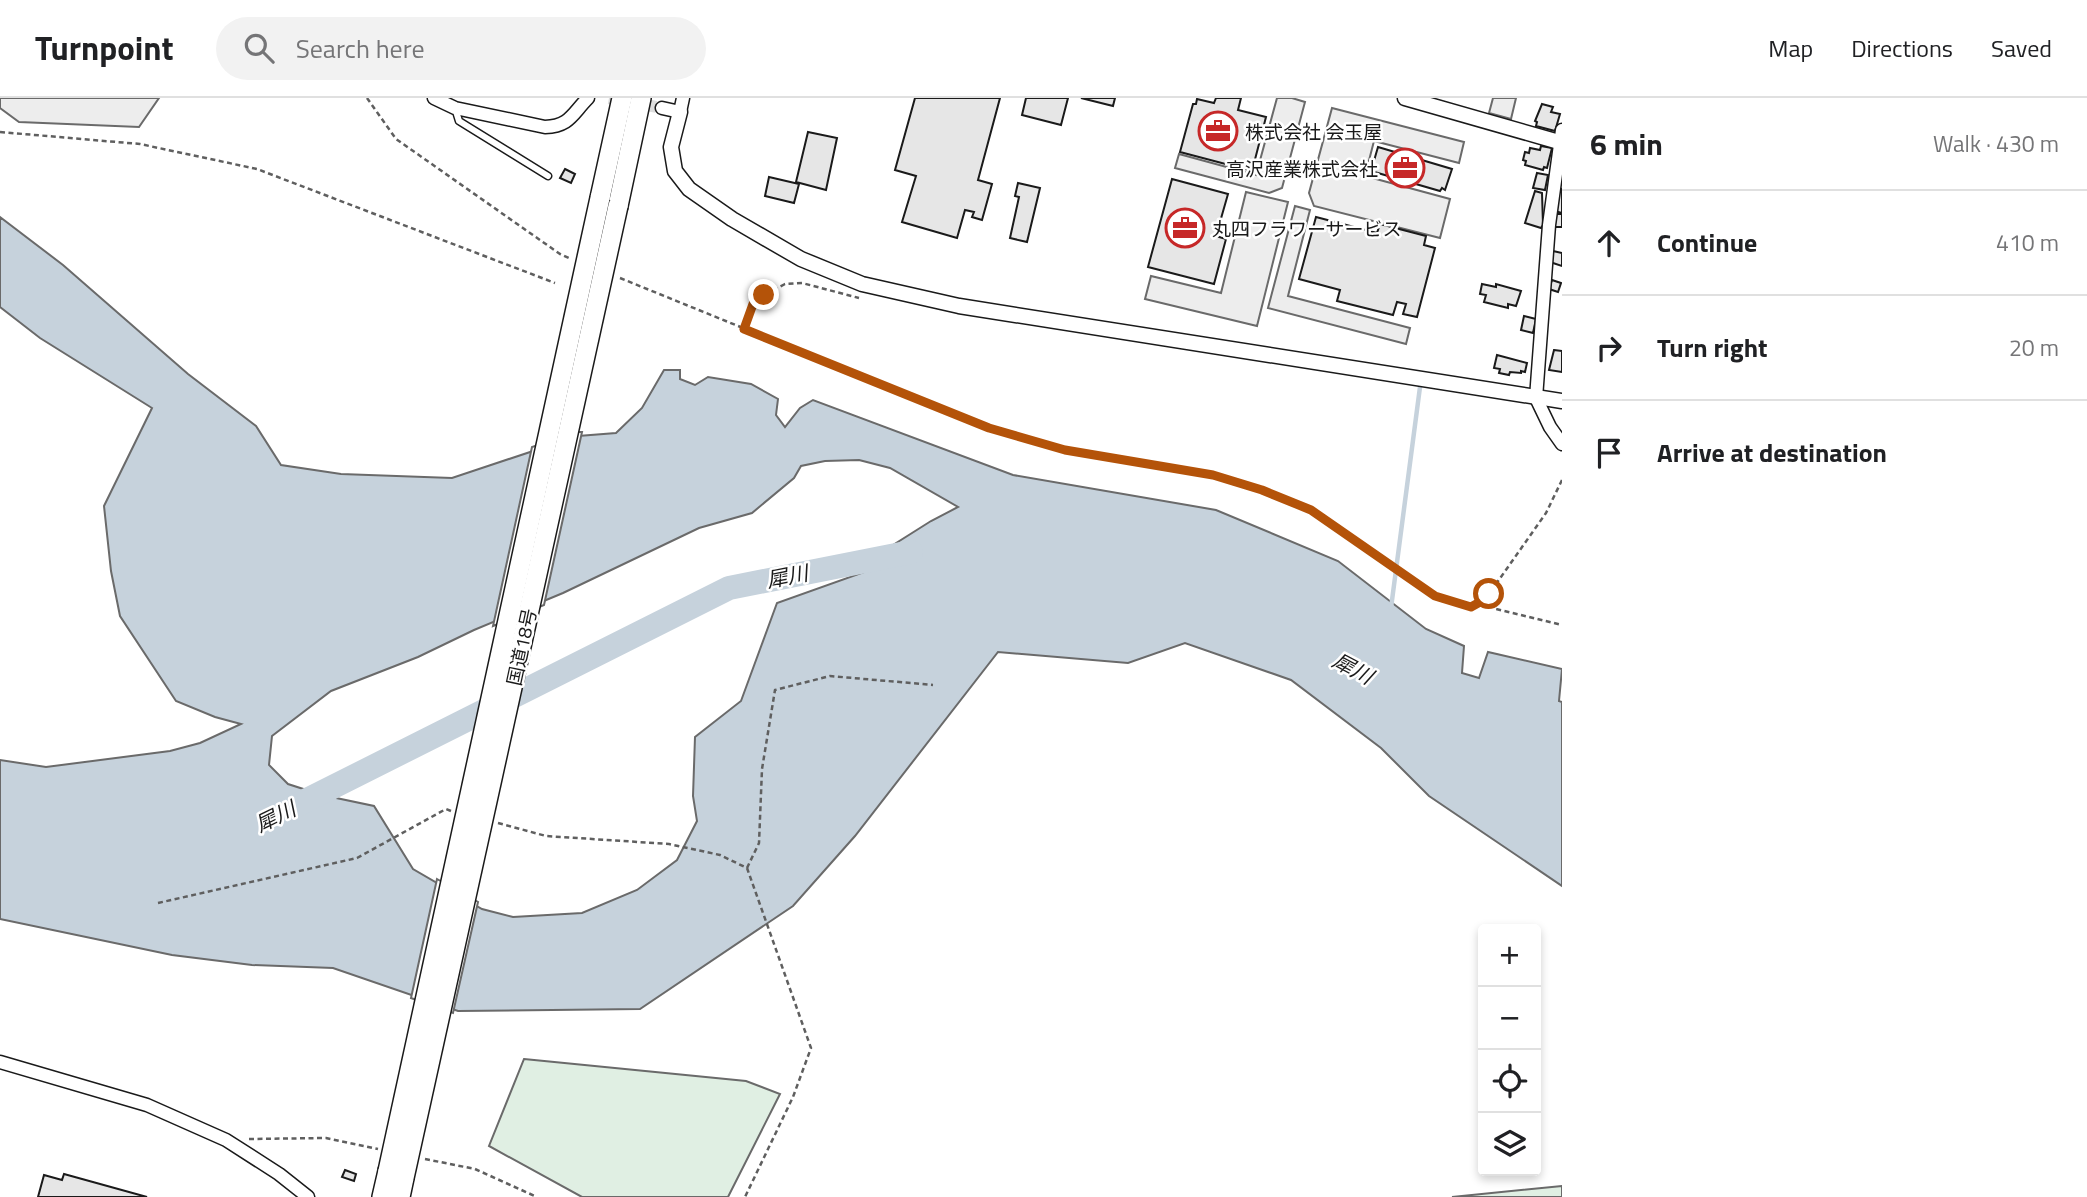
<!DOCTYPE html>
<html lang="en">
<head>
<meta charset="utf-8">
<style>
  :root { --surface:#fff; --page:#f2f2f2; --text:#202124; --muted:#757577; --line:#e0e0e0 }
  body { margin:0; font-family:"Titillium Web","Noto Sans JP",sans-serif; background:var(--page); color:var(--text) }
  .controls { position:absolute; right:21px; bottom:21px; display:grid; overflow:hidden; border-radius:7px; box-shadow:0 4px 10px #0003 }
  .controls button { width:63px; height:63px; display:grid; place-items:center; padding:0; border:0; border-bottom:2px solid var(--line); background:var(--surface); color:var(--text); font:35px sans-serif }
  .stop { position:absolute; width:21px; height:21px; margin:-16px; border:5px solid #b45309; border-radius:50%; background:#fff }
  .stop.end { background:#b45309; border-color:#fff; box-shadow:0 2px 7px #0008 }
  .list { margin:0; padding:0; list-style:none }
  h2 { display:flex; justify-content:space-between; align-items:center; height:91px; margin:0; padding:0 28px; font-size:30px }
  h2 small { font-size:23px; font-weight:400; color:var(--muted) }
  .list li { display:grid; grid-template-columns:46px 1fr auto; gap:21px; align-items:center; box-sizing:border-box; height:105px; padding:0 28px; border-top:2px solid var(--line) }
  .list b { display:block; font-size:26px; white-space:nowrap }
  .list em { font-size:23px; font-style:normal; color:var(--muted) }
  .icon { flex:none; width:38px; height:38px; fill:none; stroke:currentColor; stroke-width:2; stroke-linecap:round; stroke-linejoin:round }
  .map { position:relative; flex:none; width:1562px; height:1099px; overflow:hidden }
  header { display:flex; align-items:center; gap:42px; box-sizing:border-box; height:98px; padding:0 35px; background:var(--surface); border-bottom:2px solid var(--line) }
  header strong { font-size:33px }
  nav { display:flex; gap:38px; margin-inline-start:auto; font-size:24px }
  .search { width:490px; height:63px; background:var(--page); display:flex; align-items:center; gap:18px; box-sizing:border-box; padding:0 24px; border-radius:38px; color:var(--muted); font-size:26px }
  main { display:flex }
  aside { flex:1; background:var(--surface) }
  .map>svg:first-child { display:block }
</style>
</head>
<body>
<header>
<strong>Turnpoint</strong>
<div class="search"><svg class="icon" aria-label="search" viewBox="0 0 24 24"><circle cx="10" cy="10" r="6"/><path d="M15 15l6 6"/></svg>Search here</div>
<nav><a>Map</a><a>Directions</a><a>Saved</a></nav>
</header>
<main>
<div class="map">
<svg width="1562" height="1099" viewBox="0 0 1562 1099">
  <rect width="100%" height="100%" fill="#fff"/>
  <g fill="#e0efe3" stroke="#6a6a6a" stroke-width="2">
    <polygon points="524,961 746,983 780,996 728,1099 582,1099 489,1048"/>
    <polygon points="1562,1088 1562,1099 1452,1099"/>
  </g>
  <g fill="#ededed" stroke="#6a6a6a" stroke-width="2">
    <polygon points="0,0 159,0 139,29 19,24 0,10"/>
    <polygon points="1277,0 1292,0 1305,4 1282,90 1269,95 1175,70 1179,56 1256,77"/>
    <polygon points="1493,0 1516,0 1511,21 1489,15"/>
    <polygon points="1332,10 1464,44 1459,65 1374,43 1365,78 1450,101 1440,140 1314,108 1309,95"/>
    <polygon points="1246,94 1288,104 1257,228 1145,201 1151,178 1221,195"/>
    <polygon points="1295,108 1310,112 1288,198 1410,230 1406,246 1268,210"/>
  </g>
  <path fill="#c6d2dc" stroke="#6a6a6a" stroke-width="2" fill-rule="evenodd" d="M0 119 63 167 188 276 256 328 281 367 341 376 452 380 578 338 616 335 642 310 664 272H680V281L695 287 708 279 751 286 778 301 776 317 785 329 800 310 813 302 1013 377 1216 412 1338 463 1426 531 1464 548 1462 575 1479 580 1488 554 1562 571 1559 603 1562 604V788L1429 698 1381 650 1291 582 1185 545 1128 565 998 554 855 738 793 808 640 911 458 913 333 870 252 867 172 857 0 821V662L46 669 170 653 200 645 241 626 215 619 176 603 120 518 111 473 104 408 152 310 40 240 0 209ZM859 362 890 370 958 409 931 423 882 454 870 472 777 505 741 603 695 639 693 698 697 723 677 762 637 792 582 815 513 819 482 811 413 771 374 708 322 697 288 686 269 667 272 638 331 593 418 559 474 532 563 495 699 430 752 415 794 380 801 368 825 363Z"/>
  <g fill="#fff" stroke="#6a6a6a" stroke-width="2">
    <polygon points="577,334 582,334 544,507 493,528 532,349"/>
    <polygon points="437,781 478,804 453,915 411,900"/>
  </g>
  <g fill="none" stroke-linecap="round" stroke-linejoin="round">
    <polyline stroke="#c6d2dc" stroke-width="4.5" points="1391,510 1420,289"/>
    <polyline stroke="#c6d2dc" stroke-width="24" points="289,711 729,490 911,454"/>
  </g>
  <g fill="#e6e6e6" stroke="#1a1a1a" stroke-width="2">
    <polygon points="915,0 1000,0 978,82 992,86 982,122 972,119 974,114 965,112 957,140 902,124 916,78 895,72"/>
    <polygon points="1026,0 1068,0 1061,27 1022,17"/>
    <polygon points="1081,0 1115,0 1113,8"/>
    <polygon points="1216,0 1241,0 1238,12 1266,19 1252,73 1180,54 1193,6 1196,6 1197,1 1214,5"/>
    <polygon points="1542,6 1553,9 1551,14 1560,16 1555,33 1536,28 1537,24 1535,23"/>
    <polygon points="808,34 837,40 826,92 796,84"/>
    <polygon points="1541,48 1552,50 1547,70 1544,69 1543,72 1525,67 1526,63 1523,62 1525,54 1529,55 1530,50 1540,52"/>
    <polygon points="1378,49 1452,71 1445,92 1442,90 1440,93 1371,73"/>
    <polygon points="565,71 575,76 571,85 560,80"/>
    <polygon points="1537,75 1548,77 1545,92 1533,90"/>
    <polygon points="769,79 799,86 794,105 765,98"/>
    <polygon points="1172,81 1228,96 1216,138 1226,141 1214,186 1148,169"/>
    <polygon points="1018,85 1040,90 1027,144 1010,140 1019,99 1015,98"/>
    <polygon points="1560,90 1562,91 1562,115 1555,113"/>
    <polygon points="1535,93 1542,95 1543,127 1541,130 1525,125"/>
    <polygon points="1554,116 1562,116 1562,129 1553,129"/>
    <polygon points="1316,119 1377,135 1380,126 1426,138 1424,147 1435,150 1417,219 1403,216 1406,206 1397,204 1393,217 1337,203 1340,192 1299,181"/>
    <polygon points="1553,153 1562,155 1562,168 1550,164"/>
    <polygon points="1552,182 1561,185 1558,194 1549,191"/>
    <polygon points="1482,186 1496,189 1496,186 1521,193 1516,208 1508,206 1508,210 1484,204 1486,197 1480,196"/>
    <polygon points="1524,218 1536,221 1533,235 1521,232"/>
    <polygon points="1554,252 1562,253 1562,274 1549,272"/>
    <polygon points="1497,257 1527,265 1525,274 1521,273 1521,275 1510,274 1509,277 1499,275 1500,271 1494,270"/>
    <polygon points="345,1072 356,1076 354,1083 342,1079"/>
    <polygon points="64,1076 147,1099 38,1099 44,1077 62,1082"/>
  </g>
  <g fill="none" stroke-linecap="round" stroke-linejoin="round">
    <polyline stroke="#ddd" stroke-width="12" stroke-dasharray="12 6" stroke-linecap="butt" points="609,0 662,10"/>
    <defs>
      <polyline id="service" points="455,10 459,23 548,78"/>
      <g id="minor">
        <path d="M434 0 455 10 545 29C570 28 572 16 588 0"/>
        <polyline points="662,10 680,14 683,0"/>
        <polyline points="1562,32 1549,127 1536,300 1550,329 1562,346"/>
        <polyline points="0,964 147,1007 226,1042 279,1076 308,1099"/>
      </g>
      <g id="tertiary">
        <polyline points="1405,0 1559,44"/>
        <polyline points="680,14 671,49 675,73 689,91 732,121 801,161 862,186 959,208 1562,303"/>
      </g>
      <g id="trunk">
        <polyline points="600,100 622,0"/>
        <polyline points="618,108 641,0"/>
        <polyline points="382,1099 388,1073"/>
        <polyline points="400,1099 404,1080"/>
      </g>
    </defs>
    <use href="#service" stroke="#1a1a1a" stroke-width="9"/>
    <use href="#minor" stroke="#1a1a1a" stroke-width="15"/>
    <use href="#tertiary" stroke="#1a1a1a" stroke-width="17"/>
    <use href="#trunk" stroke="#1a1a1a" stroke-width="22"/>
    <g stroke="#5f5f5f" stroke-width="2.5" stroke-dasharray="5 3.5" stroke-linecap="butt">
      <polyline points="367,0 396,41 560,156 571,161"/>
      <polyline points="0,34 140,46 257,71 555,185"/>
      <polyline points="620,180 989,330 1065,352 1213,377 1262,392 1311,412 1435,498 1471,509 1489,499"/>
      <polyline points="744,231 753,206 764,197 785,186 802,185 859,200"/>
      <polyline points="1562,382 1546,415 1489,496 1490,503 1496,511 1562,527"/>
      <polyline points="498,725 546,738 669,746 720,757 747,770 811,950 793,999 745,1099"/>
      <polyline points="747,770 759,745 762,671 775,592 830,578 933,587"/>
      <polyline points="158,805 357,760 446,711 451,713"/>
      <polyline points="249,1041 326,1040 378,1051"/>
      <polyline points="425,1061 475,1071 537,1099"/>
    </g>
    <use href="#service" stroke="#fff" stroke-width="6"/>
    <use href="#minor" stroke="#fff" stroke-width="12"/>
    <use href="#tertiary" stroke="#fff" stroke-width="14"/>
    <use href="#trunk" stroke="#fff" stroke-width="19"/>
    <defs>
      <g id="trunk-bridge">
        <polyline points="388,1073 600,100"/>
        <polyline points="404,1080 618,108"/>
      </g>
    </defs>
    <use href="#trunk-bridge" stroke="#1a1a1a" stroke-width="22" stroke-linecap="butt"/>
    <use href="#trunk-bridge" stroke="#fff" stroke-width="19"/>
  </g>
  <g fill="none" stroke-linecap="round" stroke-linejoin="round">
    <polyline stroke="#b45309" stroke-width="9" points="764,197 753,206 744,231 989,330 1065,352 1213,377 1262,392 1311,412 1435,498 1471,509 1489,499 1489,496"/>
  </g>
  <defs>
    <symbol id="office-ring" viewBox="-11 -11 22 22"><circle r="9.5" fill="#fff" stroke="#c62828" stroke-width="1.5"/><path d="M-6-3h4V-5.5h4V-3h4V5H-6ZM-1-4.5V-3h2v-1.5ZM-6 0V1H6V0Z" fill="#c62828"/></symbol>
  </defs>
  <g fill-rule="evenodd">
    <use href="#office-ring" x="1196" y="11" width="44" height="44"/>
    <use href="#office-ring" x="1383" y="48" width="44" height="44"/>
    <use href="#office-ring" x="1163" y="108" width="44" height="44"/>
  </g>
  <g text-anchor="middle" dominant-baseline="central" stroke-width="5" stroke-linejoin="round" paint-order="stroke">
    <g font-size="19" fill="#1a1a1a" stroke="#fff" text-anchor="start">
      <text x="1245" y="33">株式会社 会玉屋</text>
      <text x="1378" y="70" text-anchor="end">高沢産業株式会社</text>
      <text x="1212" y="130">丸四フラワーサービス</text>
    </g>
    <g font-size="19" fill="#1a1a1a" stroke="#fff">
      <text transform="translate(521 549) rotate(-78)">国道18号</text>
    </g>
    <g font-size="21" font-style="italic" fill="#1a1a1a" stroke="#fff">
      <text transform="translate(787 478) rotate(-11)">犀川</text>
      <text transform="translate(1353 570) rotate(28)">犀川</text>
      <text transform="translate(275 718) rotate(-26)">犀川</text>
    </g>
  </g>
</svg>
<div class="controls">
<button>+</button>
<button>−</button>
<button><svg class="icon" aria-label="locate" viewBox="0 0 24 24"><circle cx="12" cy="12" r="6"/><path d="M12 2v4M12 18v4M2 12h4M18 12h4"/></svg></button>
<button><svg class="icon" aria-label="layers" viewBox="0 0 24 24"><path d="M12 4l9 5-9 5-9-5zM3 14l9 5 9-5"/></svg></button>
</div>
<div class="stop" style="left:1489px;top:496px"></div>
<div class="stop end" style="left:764px;top:197px"></div>
</div>
<aside>
<h2>6 min<small>Walk · 430 m</small></h2>
<ul class="list">
<li><svg class="icon" aria-label="ahead" viewBox="0 0 24 24"><path d="M12 20V5M6 11l6-6 6 6"/></svg><div><b>Continue</b></div><em>410 m</em></li>
<li><svg class="icon" aria-label="right" viewBox="0 0 24 24"><path d="M7 20v-9h11M14 6l5 5-5 5"/></svg><div><b>Turn right</b></div><em>20 m</em></li>
<li><svg class="icon" aria-label="arrive" viewBox="0 0 24 24"><path d="M6 21V4h12l-3 4 3 4H6"/></svg><div><b>Arrive at destination</b></div></li>
</ul>
</aside>
</main>
</body>
</html>
